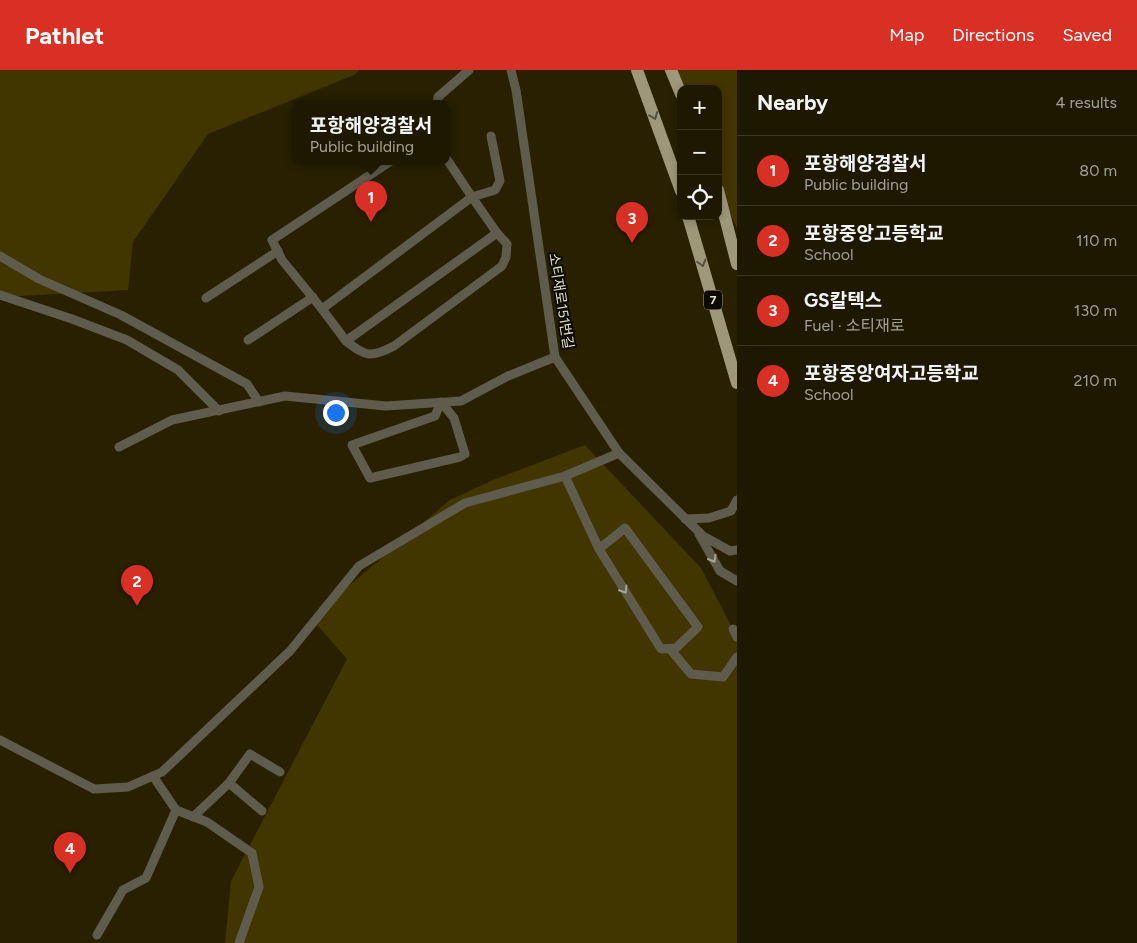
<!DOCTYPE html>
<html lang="en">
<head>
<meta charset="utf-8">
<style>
  :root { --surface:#1e1801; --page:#26210b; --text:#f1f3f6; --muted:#a1a099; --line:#3c3723; --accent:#d93025 }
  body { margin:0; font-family:Figtree,"Noto Sans KR",sans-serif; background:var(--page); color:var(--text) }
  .controls { position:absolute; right:15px; top:15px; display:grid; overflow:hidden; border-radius:10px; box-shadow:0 2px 8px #0003 }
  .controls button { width:45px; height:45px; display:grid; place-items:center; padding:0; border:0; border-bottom:1px solid var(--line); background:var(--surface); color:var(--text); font:25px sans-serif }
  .you { position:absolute; left:335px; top:342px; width:18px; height:18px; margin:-12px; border:4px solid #fff; border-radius:50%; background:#1a73e8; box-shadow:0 0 0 8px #1a73e833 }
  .badge { display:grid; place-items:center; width:32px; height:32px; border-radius:50%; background:var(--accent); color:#fff; font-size:16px; font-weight:700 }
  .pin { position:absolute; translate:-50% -41px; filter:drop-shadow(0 1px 2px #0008) }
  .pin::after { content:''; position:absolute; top:26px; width:18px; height:15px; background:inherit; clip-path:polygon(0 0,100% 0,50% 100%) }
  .popup { position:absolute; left:292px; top:30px; width:158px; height:65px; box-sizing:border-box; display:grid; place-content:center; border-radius:10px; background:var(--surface); filter:drop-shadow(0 1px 4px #0005); font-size:16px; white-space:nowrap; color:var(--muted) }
  .popup b { font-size:19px; color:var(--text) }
  .popup::after { content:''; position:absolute; left:50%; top:100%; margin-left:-10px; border:10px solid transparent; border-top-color:var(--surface) }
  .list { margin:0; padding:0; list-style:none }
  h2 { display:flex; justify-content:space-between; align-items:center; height:65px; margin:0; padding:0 20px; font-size:21px }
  h2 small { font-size:16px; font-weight:400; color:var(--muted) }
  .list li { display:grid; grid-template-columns:32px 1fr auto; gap:15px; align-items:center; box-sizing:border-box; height:70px; padding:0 20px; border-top:1px solid var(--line) }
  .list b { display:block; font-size:19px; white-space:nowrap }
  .list p { margin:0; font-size:16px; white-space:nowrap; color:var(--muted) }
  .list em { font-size:16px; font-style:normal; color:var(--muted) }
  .icon { flex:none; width:28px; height:28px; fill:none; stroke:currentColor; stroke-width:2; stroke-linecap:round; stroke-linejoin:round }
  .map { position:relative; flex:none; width:737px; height:873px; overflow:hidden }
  header { display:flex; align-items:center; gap:30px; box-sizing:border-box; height:70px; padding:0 25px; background:var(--accent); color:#fff }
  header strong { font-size:24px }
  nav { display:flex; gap:28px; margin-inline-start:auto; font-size:18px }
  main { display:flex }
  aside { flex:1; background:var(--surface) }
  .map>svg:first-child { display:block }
</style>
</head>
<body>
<header>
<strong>Pathlet</strong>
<nav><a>Map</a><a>Directions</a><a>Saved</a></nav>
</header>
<main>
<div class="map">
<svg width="737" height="873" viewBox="0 0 737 873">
  <rect width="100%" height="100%" fill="#282001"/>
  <g fill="#413500">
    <polygon points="0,0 360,0 354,5 208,64 133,172 128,220 4,227 0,223"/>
    <polygon points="664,0 737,0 737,158 718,118 718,19 681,19 681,36"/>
    <polygon points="585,375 701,498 737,567 737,873 225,873 231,811 347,589 311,548 450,430 493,410"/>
  </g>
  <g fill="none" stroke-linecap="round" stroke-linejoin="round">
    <g stroke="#5f5c4e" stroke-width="9">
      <polyline points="511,0 516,20 555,287 619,383 703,466 730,481 737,480"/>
      <polyline points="437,33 438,27 469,0"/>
      <polyline points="446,88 472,127 495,120 500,111 491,66"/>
      <polygon points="472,127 497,163 346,271 322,239"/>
      <polyline points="0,186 39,209 121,245 247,314 259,332"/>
      <polyline points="0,225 72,249 127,270 178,300 219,341"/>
      <polyline points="206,228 278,181"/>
      <polyline points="322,239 282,190 272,170 391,91"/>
      <polyline points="248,270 313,227"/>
      <path d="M346 271C366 287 371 288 394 276L502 196 506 187 507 174 497 163"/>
      <polygon points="441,332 454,348 465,384 460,387 370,408 352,375 435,346"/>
      <polyline points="119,377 172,350 285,326 386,336 461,331 508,306 555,287"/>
      <polyline points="685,449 709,448 731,441 737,430"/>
      <polyline points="699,464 720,501 737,511"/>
      <polyline points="599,479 625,458 698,557 676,578 661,579 599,479 565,406 619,383"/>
      <polyline points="733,559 737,567"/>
      <polyline points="670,579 691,604 723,607 737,587"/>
      <polyline points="0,670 94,719 128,717 162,702 290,581 359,496 465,433 565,406"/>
      <polyline points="229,713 250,684 280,702"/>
      <polyline points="176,740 207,752 252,783 259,817 239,873"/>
      <polyline points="193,747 229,713 262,741"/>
      <polyline points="97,865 123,820 146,808 176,740 153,706"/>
    </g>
    <g stroke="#9e977a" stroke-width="12">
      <polyline points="637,0 681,121"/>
      <polyline points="671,0 681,24"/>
      <polyline points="718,120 737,194"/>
      <polyline points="688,146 737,313"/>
    </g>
  </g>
  <defs><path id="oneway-chevron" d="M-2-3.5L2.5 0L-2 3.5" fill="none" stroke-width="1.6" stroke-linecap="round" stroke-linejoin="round" transform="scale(1.25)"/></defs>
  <g stroke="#56503e">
    <use href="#oneway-chevron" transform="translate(654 46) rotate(69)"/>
    <use href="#oneway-chevron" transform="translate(702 193) rotate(74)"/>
  </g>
  <g stroke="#a8a594">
    <use href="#oneway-chevron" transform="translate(713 489) rotate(60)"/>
    <use href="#oneway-chevron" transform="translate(624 520) rotate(58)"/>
  </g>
  <g text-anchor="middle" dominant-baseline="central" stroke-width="4" stroke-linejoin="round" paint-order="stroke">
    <rect fill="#0d0a01" stroke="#a4a090" stroke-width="1" x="704" y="220.5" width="18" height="19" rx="4"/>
    <g font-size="12" font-weight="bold" fill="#e4e0cd">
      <text x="713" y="230">7</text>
    </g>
    <g font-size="14" fill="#e4e0cd" stroke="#0d0a01">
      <text transform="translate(561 231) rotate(81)">소티재로151번길</text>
    </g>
  </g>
</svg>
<div class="controls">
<button>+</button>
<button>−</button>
<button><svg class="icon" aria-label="locate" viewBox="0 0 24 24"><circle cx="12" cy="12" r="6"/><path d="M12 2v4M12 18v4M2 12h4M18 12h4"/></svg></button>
</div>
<div class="you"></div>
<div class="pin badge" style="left:371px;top:152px">1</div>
<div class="popup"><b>포항해양경찰서</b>Public building</div>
<div class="pin badge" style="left:137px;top:536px">2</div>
<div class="pin badge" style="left:632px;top:173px">3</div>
<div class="pin badge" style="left:70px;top:803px">4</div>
</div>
<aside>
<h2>Nearby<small>4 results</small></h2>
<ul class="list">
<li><span class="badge">1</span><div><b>포항해양경찰서</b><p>Public building</p></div><em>80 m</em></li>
<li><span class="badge">2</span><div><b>포항중앙고등학교</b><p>School</p></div><em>110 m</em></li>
<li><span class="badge">3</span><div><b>GS칼텍스</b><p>Fuel · 소티재로</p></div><em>130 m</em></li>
<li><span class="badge">4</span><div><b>포항중앙여자고등학교</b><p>School</p></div><em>210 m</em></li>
</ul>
</aside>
</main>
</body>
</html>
